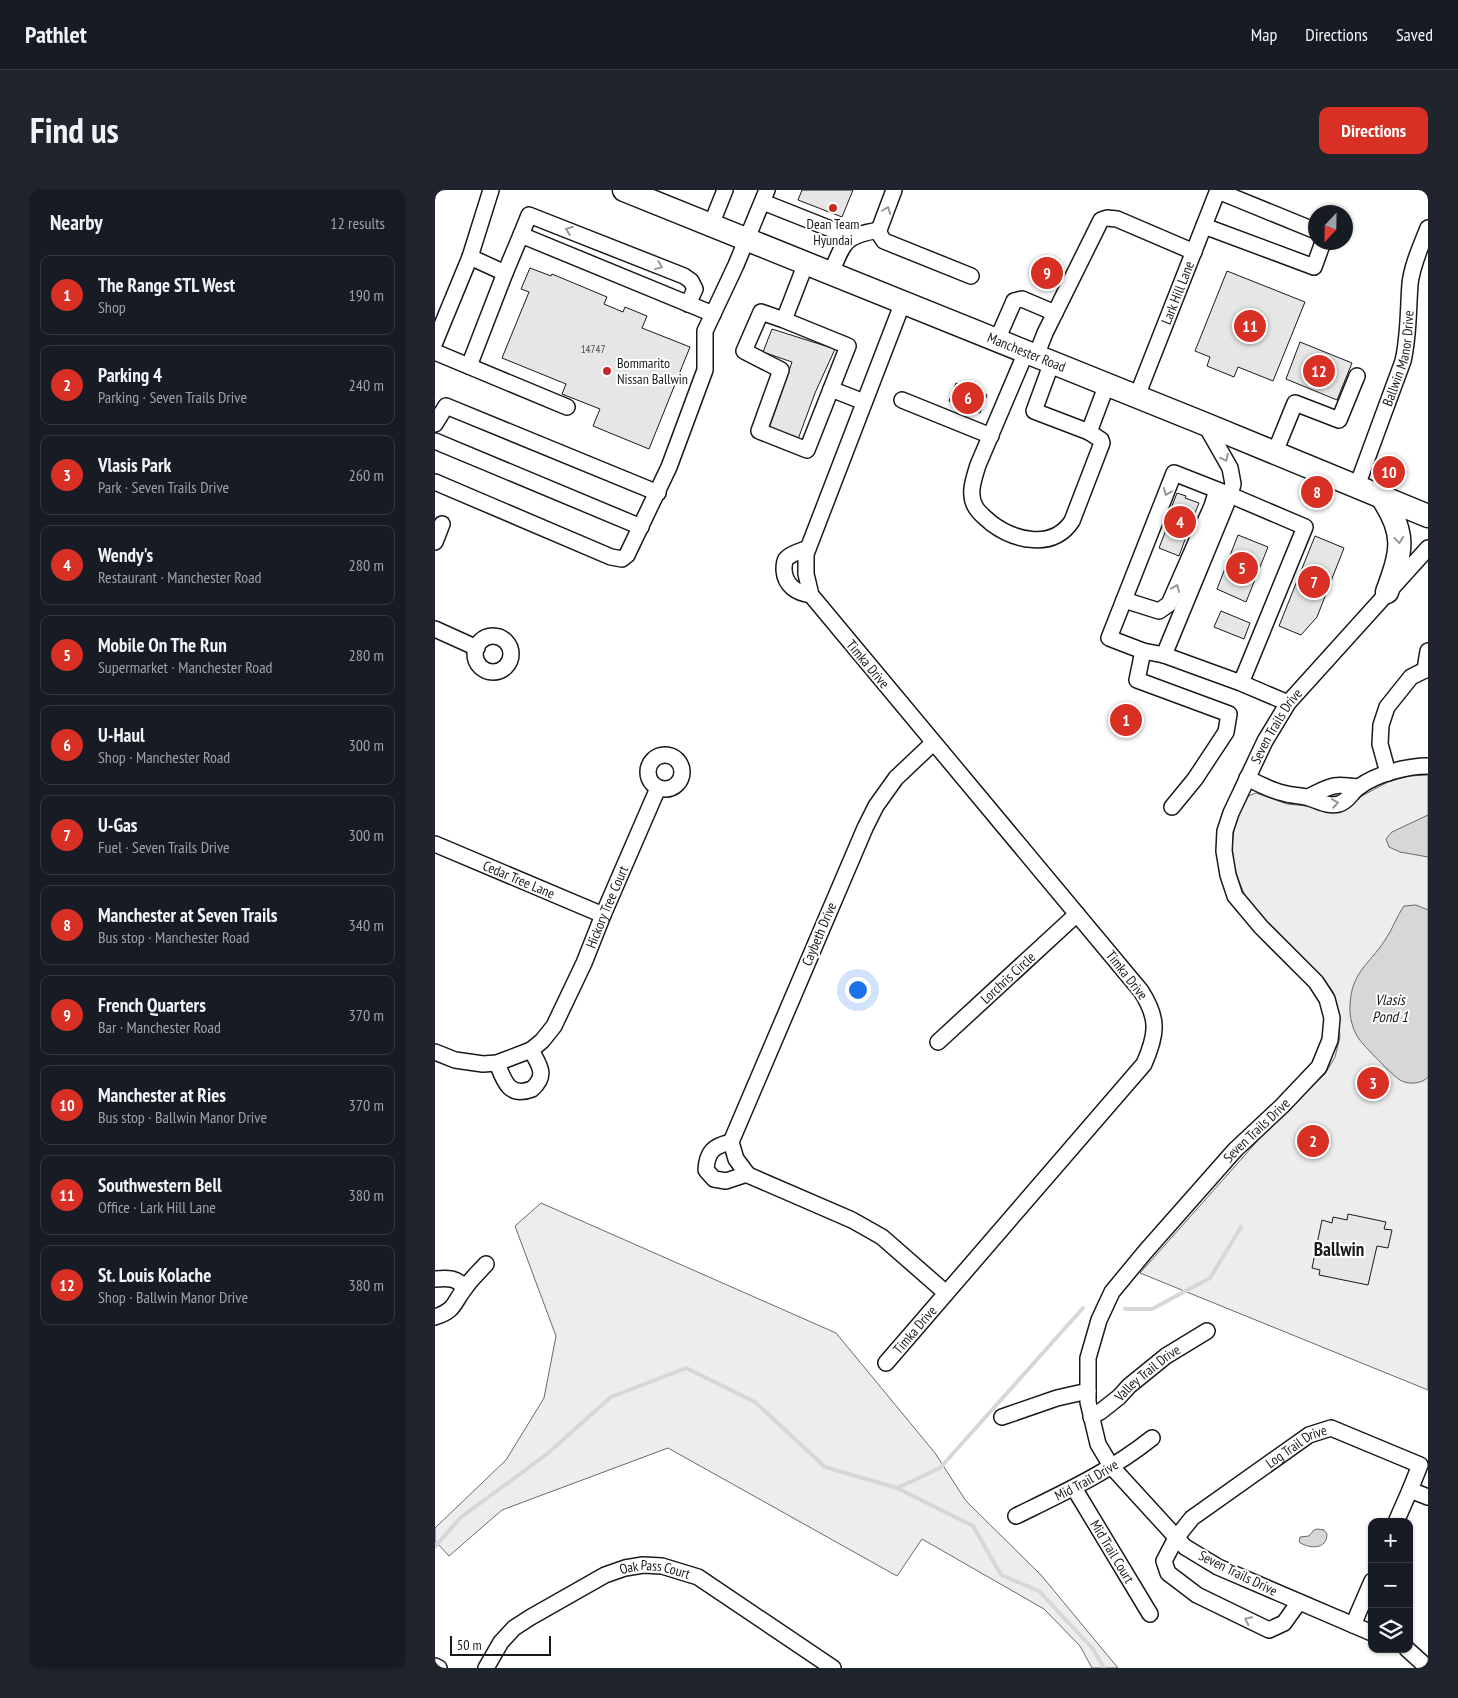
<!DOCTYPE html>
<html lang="en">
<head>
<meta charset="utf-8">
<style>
  :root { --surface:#171b24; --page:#20242c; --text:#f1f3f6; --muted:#9ea1a6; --line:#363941; --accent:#d93025 }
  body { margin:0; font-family:"PT Sans Narrow",sans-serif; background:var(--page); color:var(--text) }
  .controls { position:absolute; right:15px; bottom:15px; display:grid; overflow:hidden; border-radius:10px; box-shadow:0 1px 4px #0004 }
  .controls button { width:45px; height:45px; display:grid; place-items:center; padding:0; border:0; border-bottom:1px solid var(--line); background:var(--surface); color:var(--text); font:25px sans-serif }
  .compass { position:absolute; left:873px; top:15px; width:45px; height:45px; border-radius:50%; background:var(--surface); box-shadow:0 1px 4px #0004; rotate:202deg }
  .scale { position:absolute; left:15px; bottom:12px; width:101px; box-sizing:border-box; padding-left:5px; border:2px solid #1a1a1a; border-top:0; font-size:14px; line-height:18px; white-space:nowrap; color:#1a1a1a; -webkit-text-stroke:4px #fff; paint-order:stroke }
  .you { position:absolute; left:422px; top:799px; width:18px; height:18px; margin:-12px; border:4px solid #fff; border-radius:50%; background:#1a73e8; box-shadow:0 0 0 8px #1a73e833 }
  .badge { display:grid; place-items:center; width:32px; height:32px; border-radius:50%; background:var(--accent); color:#fff; font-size:16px; font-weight:700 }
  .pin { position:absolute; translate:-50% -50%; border:2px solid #fff; box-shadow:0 1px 5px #0006 }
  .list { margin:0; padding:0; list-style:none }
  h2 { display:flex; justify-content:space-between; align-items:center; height:65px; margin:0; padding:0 20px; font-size:21px }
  h2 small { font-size:16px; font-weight:400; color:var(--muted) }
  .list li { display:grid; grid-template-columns:32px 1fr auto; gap:15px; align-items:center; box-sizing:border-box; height:80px; margin:0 10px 10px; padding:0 10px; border:1px solid var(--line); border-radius:10px }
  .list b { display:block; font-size:19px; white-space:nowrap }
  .list p { margin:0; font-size:16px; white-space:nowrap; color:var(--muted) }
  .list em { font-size:16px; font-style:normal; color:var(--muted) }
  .icon { flex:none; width:28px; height:28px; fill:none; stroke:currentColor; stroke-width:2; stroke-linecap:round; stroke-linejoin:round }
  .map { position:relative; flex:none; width:993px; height:1478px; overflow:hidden; border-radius:10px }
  header { display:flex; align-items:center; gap:30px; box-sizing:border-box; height:70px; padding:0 25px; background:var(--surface); border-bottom:1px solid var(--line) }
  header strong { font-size:24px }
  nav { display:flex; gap:28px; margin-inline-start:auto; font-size:18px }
  .intro { display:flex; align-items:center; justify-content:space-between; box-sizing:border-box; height:120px; padding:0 30px }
  h1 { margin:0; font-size:35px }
  .button { padding:12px 22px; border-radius:10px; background:var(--accent); color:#fff; font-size:18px; font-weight:700 }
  main { display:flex; gap:30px; padding:0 30px }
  aside { flex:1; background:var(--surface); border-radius:10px; box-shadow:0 1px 4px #0004 }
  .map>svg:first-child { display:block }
</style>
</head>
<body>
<header>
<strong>Pathlet</strong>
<nav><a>Map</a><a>Directions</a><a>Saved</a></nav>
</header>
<div class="intro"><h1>Find us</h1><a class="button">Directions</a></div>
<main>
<aside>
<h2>Nearby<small>12 results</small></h2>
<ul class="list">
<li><span class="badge">1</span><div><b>The Range STL West</b><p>Shop</p></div><em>190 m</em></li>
<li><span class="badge">2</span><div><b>Parking 4</b><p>Parking · Seven Trails Drive</p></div><em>240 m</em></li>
<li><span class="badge">3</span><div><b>Vlasis Park</b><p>Park · Seven Trails Drive</p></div><em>260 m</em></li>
<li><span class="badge">4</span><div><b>Wendy's</b><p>Restaurant · Manchester Road</p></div><em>280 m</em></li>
<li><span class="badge">5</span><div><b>Mobile On The Run</b><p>Supermarket · Manchester Road</p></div><em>280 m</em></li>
<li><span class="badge">6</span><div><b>U-Haul</b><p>Shop · Manchester Road</p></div><em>300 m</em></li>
<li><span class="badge">7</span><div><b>U-Gas</b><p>Fuel · Seven Trails Drive</p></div><em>300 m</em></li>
<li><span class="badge">8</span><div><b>Manchester at Seven Trails</b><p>Bus stop · Manchester Road</p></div><em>340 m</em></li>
<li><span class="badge">9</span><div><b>French Quarters</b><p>Bar · Manchester Road</p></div><em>370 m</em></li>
<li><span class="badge">10</span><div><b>Manchester at Ries</b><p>Bus stop · Ballwin Manor Drive</p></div><em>370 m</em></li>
<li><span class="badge">11</span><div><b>Southwestern Bell</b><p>Office · Lark Hill Lane</p></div><em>380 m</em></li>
<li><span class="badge">12</span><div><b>St. Louis Kolache</b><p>Shop · Ballwin Manor Drive</p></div><em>380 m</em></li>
</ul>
</aside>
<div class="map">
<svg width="993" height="1478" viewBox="0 0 993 1478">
  <rect width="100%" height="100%" fill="#fff"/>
  <g fill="#ededed" stroke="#6a6a6a">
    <polygon points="993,585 993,1200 705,1083 842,929 890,884 900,867 905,847 902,814 898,802 885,784 825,725 810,706 804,691 799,677 797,654 800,633 807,616 813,606 821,603 852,614 882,617 923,608 953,592 974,586"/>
    <polygon points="106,1013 401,1143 500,1263 531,1311 606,1385 683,1478 657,1478 645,1456 609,1419 487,1349 462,1386 233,1258 67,1320 14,1366 0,1351 0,1338 71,1270 109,1208 121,1146 80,1036"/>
  </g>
  <g fill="#d7d7d7" stroke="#6a6a6a">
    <polygon points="993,625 993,667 965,662 954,657 951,649 957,642"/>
    <path d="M981 715 993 720V887C987 894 973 895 965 890 958 886 929 856 924 849 918 841 914 826 915 816 916 782 934 775 950 750 958 739 961 727 969 716Z"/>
    <path d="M882 1339 889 1340 892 1344C892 1360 874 1359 864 1352L865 1347 874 1346 879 1340Z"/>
  </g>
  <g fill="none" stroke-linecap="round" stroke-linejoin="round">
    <g stroke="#d7d7d7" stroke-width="4">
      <polyline points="690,1119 717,1119 775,1088 806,1037"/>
      <polyline points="462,1298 538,1336 566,1385 604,1401 658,1459 669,1478"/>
      <polyline points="0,1357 25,1328 112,1264 176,1207 251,1178 320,1212 390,1277 462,1298 505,1278 648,1118"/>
    </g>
  </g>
  <g fill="#e6e6e6" stroke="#1a1a1a">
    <polygon points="367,0 418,0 407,27 363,10"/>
    <polygon points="95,78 116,86 117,84 172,107 169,114 188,122 190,117 212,126 207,138 255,157 214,259 158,236 165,219 127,204 131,194 67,168 94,102 86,99"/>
    <polygon points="792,81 870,112 838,191 803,177 799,187 772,176 775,167 760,161"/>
    <polygon points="337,139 400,159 380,203 362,252 333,241 357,172 328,162"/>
    <polygon points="865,152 917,173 902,210 851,189"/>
    <polygon points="521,193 552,205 545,223 514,211"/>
    <polygon points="742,303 751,306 750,308 764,313 754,338 759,339 755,348 751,347 744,366 724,358 736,327 733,326"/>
    <polygon points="803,345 833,357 811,412 782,399"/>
    <polygon points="880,346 909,358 882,427 866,445 844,436"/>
    <polygon points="786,421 815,433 809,449 779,437"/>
    <polygon points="913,1024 951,1032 949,1039 957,1040 953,1058 942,1056 933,1095 884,1085 885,1080 877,1078 887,1030 897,1033 898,1027 912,1030"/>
  </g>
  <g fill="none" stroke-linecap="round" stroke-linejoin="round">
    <defs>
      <g id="minor">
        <polyline points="459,0 444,40 445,45 449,51 536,86"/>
        <polyline points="783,1 881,41"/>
        <polyline points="328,12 416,47"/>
        <polyline points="276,35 290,0"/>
        <polyline points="769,36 879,77 888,52"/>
        <polyline points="86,45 94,25 249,86 256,91 260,99 253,114"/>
        <polyline points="35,67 70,83 86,45 278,124"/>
        <path d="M396 83C409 52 409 46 444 40"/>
        <polyline points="349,130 326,122 309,161 346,180 324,241 372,260 413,156 349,130 371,73"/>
        <polyline points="562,150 579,111 587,109 620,123"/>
        <polyline points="0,152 35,67 56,0"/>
        <polyline points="0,162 132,217"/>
        <path d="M591 162 543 275C539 288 533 304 540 316 543 323 551 328 556 333 580 351 618 360 637 331L667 253 666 250 654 242 672 194"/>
        <polyline points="601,166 610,143 666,30 672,28 682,29 759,62"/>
        <polyline points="617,172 599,221 654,242"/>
        <polyline points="34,176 70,83"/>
        <polyline points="396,199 429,212"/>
        <path id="s1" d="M702 206 783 0"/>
        <polyline points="467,210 556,246"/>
        <polyline points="0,234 11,216 223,303"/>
        <polyline points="0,251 206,337"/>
        <polyline points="840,262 860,213 904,230 922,186"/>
        <polyline points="0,292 176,367 187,369 192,365 234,277 270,180 270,141 301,75 332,0"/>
        <path id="s2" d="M922 296 968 171C974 145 973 120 975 94 977 75 986 56 993 38"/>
        <polyline points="0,352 7,334"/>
        <path d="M373 358C367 361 356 363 351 369 349 372 349 377 349 380 350 396 362 403 376 405"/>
        <polyline points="689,410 724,421 734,414 777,316 782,300"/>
        <polyline points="0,439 42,458"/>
        <circle cx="58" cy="464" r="18"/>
        <polyline points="708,461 702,490 794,524 791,542 760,589 737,617"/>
        <polyline points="729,465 795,305 798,294 795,278 770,234"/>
        <polyline points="990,480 993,461"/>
        <polyline points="806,493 870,337 795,305 739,283 674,448 708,461 729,465 806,493 853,513"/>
        <polyline points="498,553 461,588 441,616 430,638 296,952 301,969 313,985 417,1030 447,1047 511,1103"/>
        <circle cx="230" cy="582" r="17"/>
        <polyline points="953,583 945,554 946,535 952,517 976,487 990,480"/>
        <path d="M812 588C824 594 835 600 848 603 856 606 866 605 874 608 884 611 893 617 904 614 914 611 916 602 924 597 941 584 972 576 993 576"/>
        <path d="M873 607C896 596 896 593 923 597"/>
        <path id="s3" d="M0 654 168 725"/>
        <path id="s4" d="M503 852 642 724"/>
        <path id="s5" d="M0 862 20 870 48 874 62 873 96 860 107 851 119 836 149 773 168 725 223 598"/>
        <path d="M62 873C69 891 74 908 97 899 113 885 104 875 96 860"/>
        <path d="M296 952C278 956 272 962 271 980L279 989 291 991 312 984"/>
        <path d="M0 1089C11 1088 24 1087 29 1099"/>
        <path d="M0 1127C21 1120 18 1113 30 1098 36 1089 44 1082 51 1074"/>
        <path id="s6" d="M451 1173 709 874C722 844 724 829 706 801L376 405 371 384V364L468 112"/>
        <polyline points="567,1227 622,1208 653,1201"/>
        <path id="s7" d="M656 1227 665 1222 684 1207 694 1196 731 1166 772 1141"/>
        <path id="s8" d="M639 1298 715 1424"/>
        <path id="s9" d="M581 1326C628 1303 676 1281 717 1248"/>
        <polyline points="961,1332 975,1300"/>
        <path id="s10" d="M864 1412 849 1433 834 1440 762 1405 733 1383 729 1371 741 1348 757 1328 874 1245 896 1238 985 1275 975 1300 993 1307"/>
        <polyline points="918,1435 937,1391"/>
        <path id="s11" d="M937 1443 783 1377 750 1357 676 1276 663 1254 653 1212V1168L664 1130 677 1102 710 1062 800 960 847 916 884 877 895 850 897 828 892 809 881 792 826 737 800 706 793 685 789 661 790 641 796 623 830 551 853 513 993 358"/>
        <polyline points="972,1459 993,1478"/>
        <polyline points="0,1476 4,1478"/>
        <path id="s12" d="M51 1478 66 1452 79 1438 96 1427 170 1385 190 1378 208 1375 227 1376 263 1387 398 1478"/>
      </g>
      <g id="highway">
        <path id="s13" d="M189 0 770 234 993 326"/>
        <path d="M946 306C972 344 967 361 952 402"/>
      </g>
    </defs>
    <use href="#minor" stroke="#1a1a1a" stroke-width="18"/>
    <use href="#highway" stroke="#1a1a1a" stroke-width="25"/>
    <use href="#minor" stroke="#fff" stroke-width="15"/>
    <use href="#highway" stroke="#fff" stroke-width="22"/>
  </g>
  <defs><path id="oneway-chevron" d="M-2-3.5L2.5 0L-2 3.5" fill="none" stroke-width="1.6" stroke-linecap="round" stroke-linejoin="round" transform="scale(1.25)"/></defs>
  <g stroke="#989898">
    <use href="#oneway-chevron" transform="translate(452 20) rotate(-69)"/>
    <use href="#oneway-chevron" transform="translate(134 40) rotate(-159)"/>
    <use href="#oneway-chevron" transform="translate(224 76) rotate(22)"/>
    <use href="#oneway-chevron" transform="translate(790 268) rotate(64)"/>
    <use href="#oneway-chevron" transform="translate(732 302) rotate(112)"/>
    <use href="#oneway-chevron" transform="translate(964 350) rotate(85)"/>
    <use href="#oneway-chevron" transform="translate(741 398) rotate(-67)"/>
    <use href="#oneway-chevron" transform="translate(900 613) rotate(-9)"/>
    <use href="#oneway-chevron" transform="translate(813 1430) rotate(-154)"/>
  </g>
  <g fill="#c62828" stroke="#fff" stroke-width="2">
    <circle cx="398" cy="18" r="5"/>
    <circle cx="172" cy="181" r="5"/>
  </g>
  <g text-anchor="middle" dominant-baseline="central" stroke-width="4" stroke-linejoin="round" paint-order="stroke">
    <g font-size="11" fill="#4d4d4d">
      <text x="158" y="159">14747</text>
    </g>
    <g font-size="14" fill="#1a1a1a" stroke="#fff">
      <text x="398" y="34">Dean Team<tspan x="398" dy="16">Hyundai</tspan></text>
      <text x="182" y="173" text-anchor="start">Bommarito<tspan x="182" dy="16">Nissan Ballwin</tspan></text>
    </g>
    <g font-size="14" fill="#1a1a1a" stroke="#fff">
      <text stroke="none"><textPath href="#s1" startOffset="111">Lark Hill Lane</textPath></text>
      <text stroke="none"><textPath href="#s13" startOffset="434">Manchester Road</textPath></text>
      <text stroke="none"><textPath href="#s2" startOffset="135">Ballwin Manor Drive</textPath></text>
      <text transform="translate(433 474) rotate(50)">Timka Drive</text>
      <text stroke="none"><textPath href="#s11" startOffset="1198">Seven Trails Drive</textPath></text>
      <text stroke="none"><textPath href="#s3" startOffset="91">Cedar Tree Lane</textPath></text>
      <text stroke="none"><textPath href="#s5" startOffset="264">Hickory Tree Court</textPath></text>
      <text transform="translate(384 744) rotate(-67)">Caybeth Drive</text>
      <text transform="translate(692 785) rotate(52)">Timka Drive</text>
      <text stroke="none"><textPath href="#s4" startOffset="95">Lorchris Circle</textPath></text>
      <text stroke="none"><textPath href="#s11" startOffset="716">Seven Trails Drive</textPath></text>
      <text stroke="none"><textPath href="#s6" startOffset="44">Timka Drive</textPath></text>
      <text stroke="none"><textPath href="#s7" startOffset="72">Valley Trail Drive</textPath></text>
      <text stroke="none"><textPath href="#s10" startOffset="350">Log Trail Drive</textPath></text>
      <text stroke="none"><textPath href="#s9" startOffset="79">Mid Trail Drive</textPath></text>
      <text stroke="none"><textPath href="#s8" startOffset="74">Mid Trail Court</textPath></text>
      <text transform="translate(803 1383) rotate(26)">Seven Trails Drive</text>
      <text stroke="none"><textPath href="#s12" startOffset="206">Oak Pass Court</textPath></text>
    </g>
    <g font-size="15" font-style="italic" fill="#1a1a1a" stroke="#fff">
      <text x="955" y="809">Vlasis<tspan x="955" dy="17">Pond 1</tspan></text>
    </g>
    <g font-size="19" font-weight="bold" fill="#1a1a1a" stroke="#fff">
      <text x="904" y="1059">Ballwin</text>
    </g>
  </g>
</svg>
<div class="controls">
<button>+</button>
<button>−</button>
<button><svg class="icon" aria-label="layers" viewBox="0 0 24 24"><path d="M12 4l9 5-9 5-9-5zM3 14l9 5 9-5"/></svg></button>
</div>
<svg class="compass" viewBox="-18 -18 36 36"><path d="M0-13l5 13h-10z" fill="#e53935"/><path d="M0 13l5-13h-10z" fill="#9ea1a6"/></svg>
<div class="scale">50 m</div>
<div class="you"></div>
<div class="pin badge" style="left:691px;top:530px">1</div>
<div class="pin badge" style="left:878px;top:951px">2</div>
<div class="pin badge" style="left:938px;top:893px">3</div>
<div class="pin badge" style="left:745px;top:332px">4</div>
<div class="pin badge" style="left:807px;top:378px">5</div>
<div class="pin badge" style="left:533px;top:208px">6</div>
<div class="pin badge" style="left:879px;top:392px">7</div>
<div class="pin badge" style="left:882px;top:302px">8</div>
<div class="pin badge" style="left:612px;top:83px">9</div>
<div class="pin badge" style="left:954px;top:282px">10</div>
<div class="pin badge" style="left:815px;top:136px">11</div>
<div class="pin badge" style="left:884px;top:181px">12</div>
</div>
</main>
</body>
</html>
